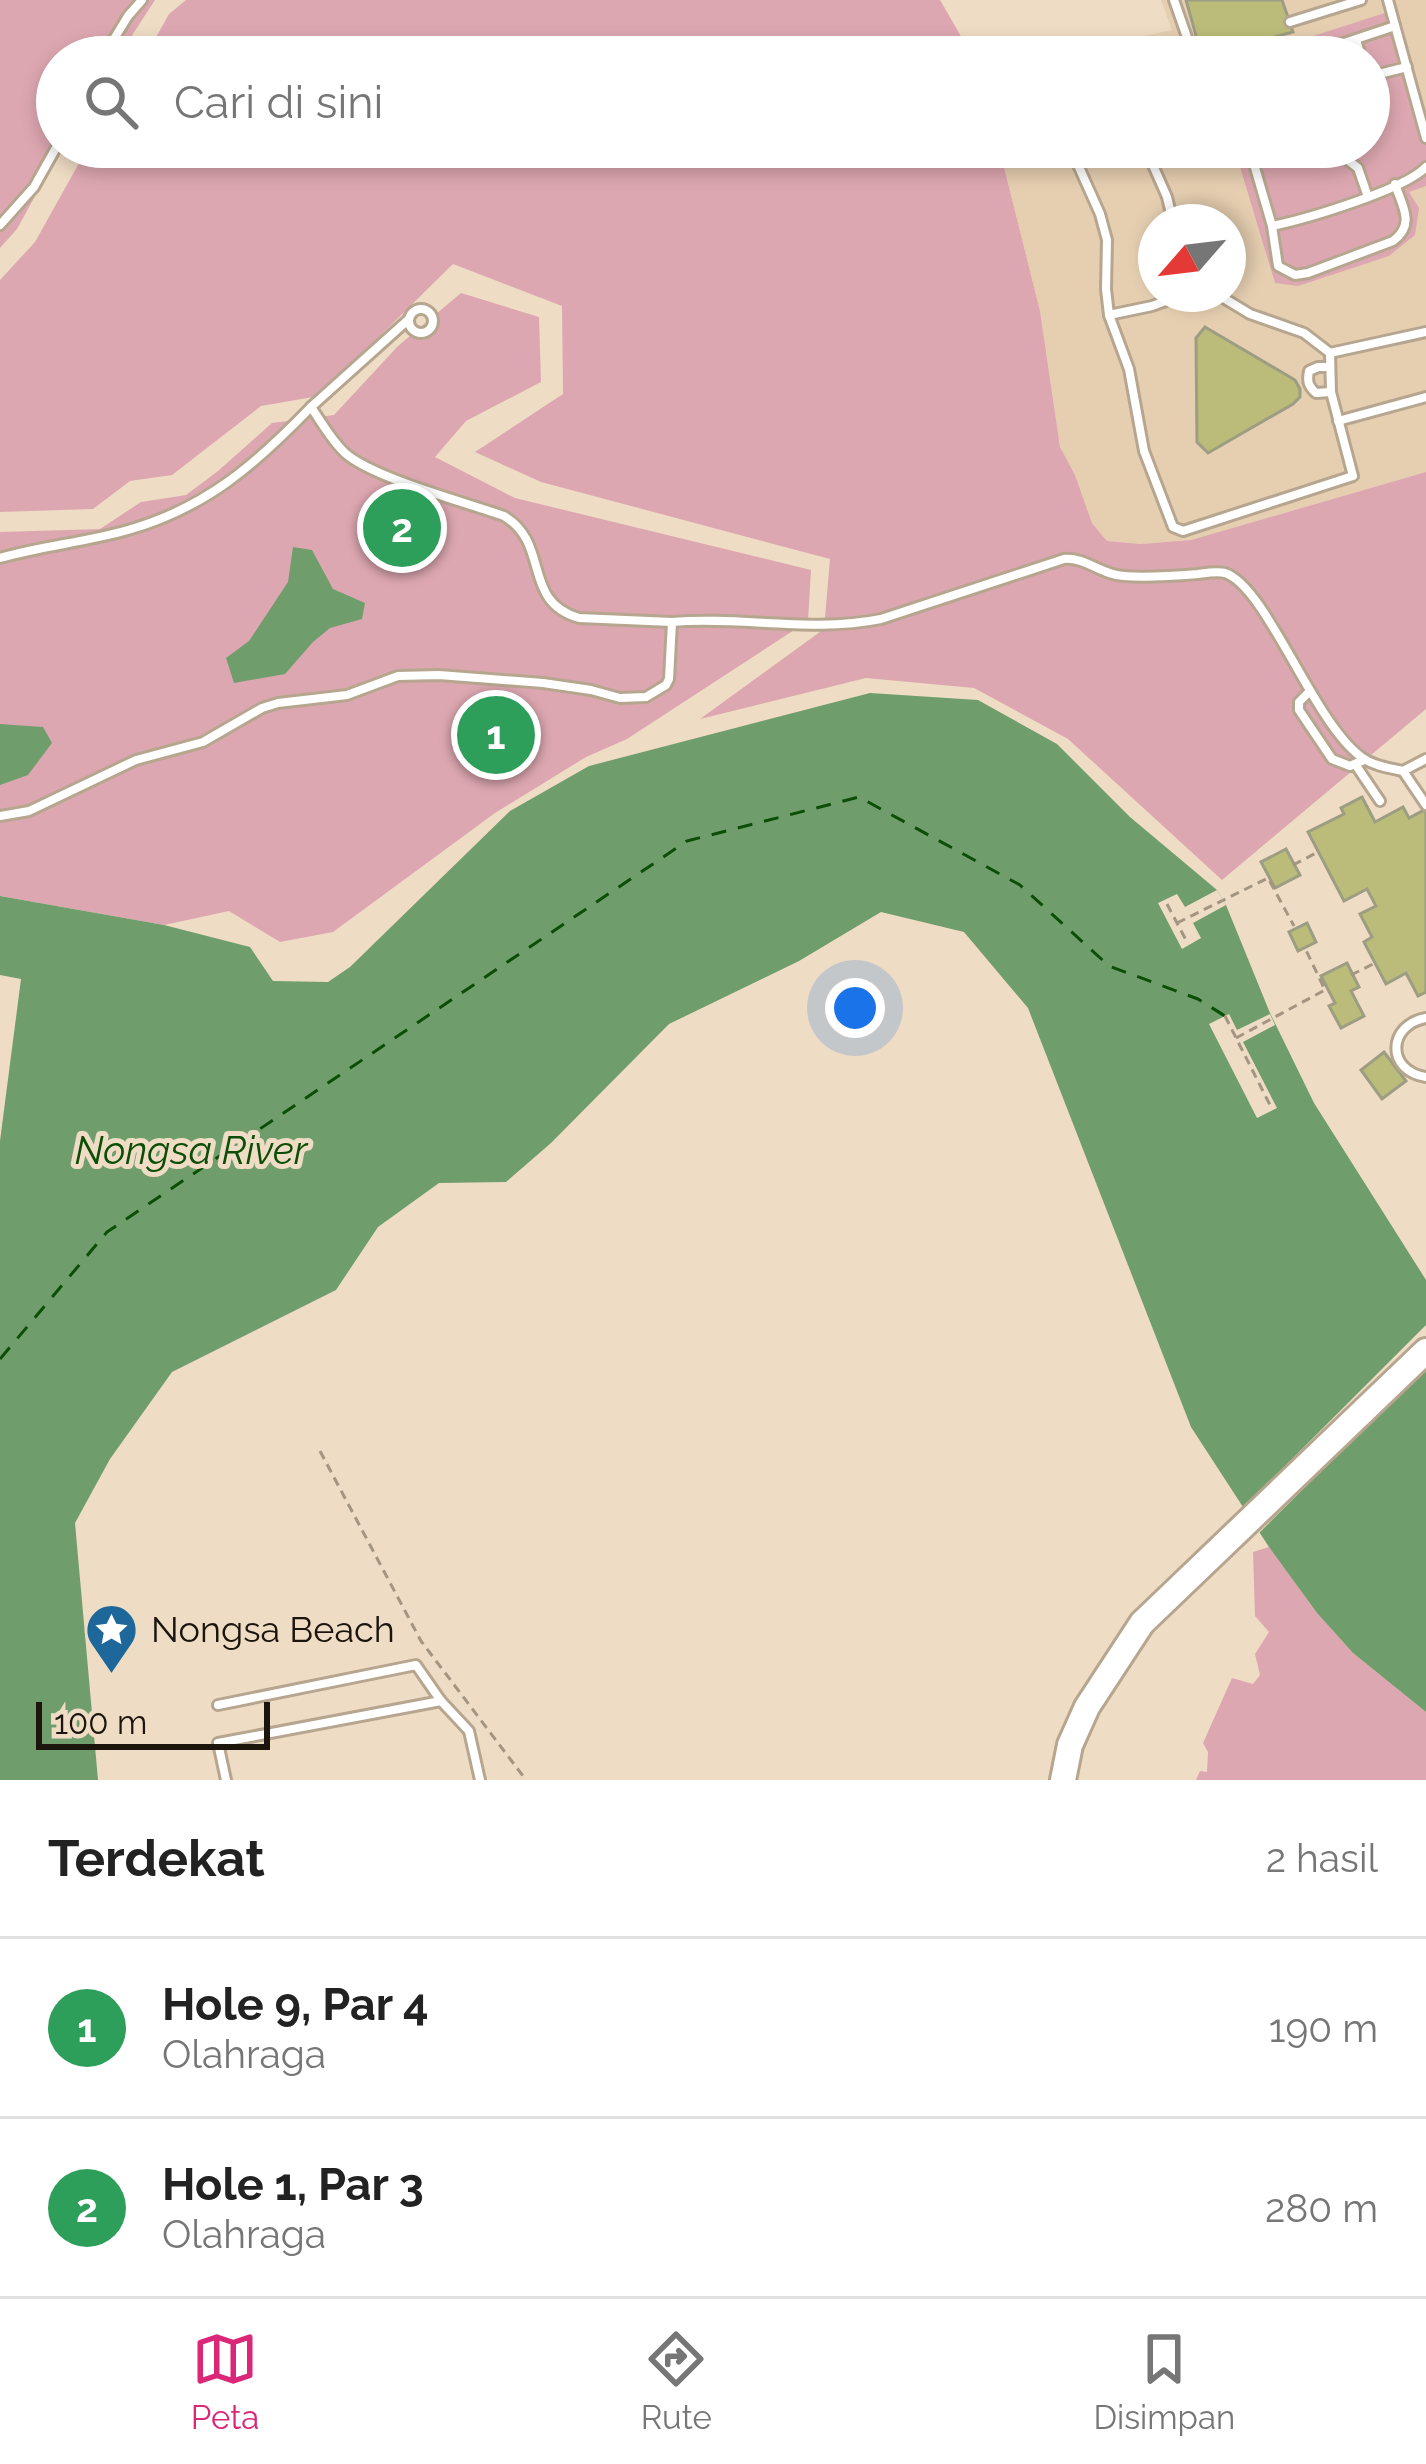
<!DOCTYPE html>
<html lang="id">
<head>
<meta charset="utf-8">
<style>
  :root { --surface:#fff; --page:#f6f6f6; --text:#222; --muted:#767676; --line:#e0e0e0; --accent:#db2777 }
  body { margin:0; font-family:Raleway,sans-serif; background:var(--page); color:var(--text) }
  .compass { position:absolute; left:1138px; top:204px; width:108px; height:108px; border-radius:50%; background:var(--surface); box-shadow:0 6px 18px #0003; rotate:242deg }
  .scale { position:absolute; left:36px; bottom:30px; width:234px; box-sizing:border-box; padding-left:12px; border:6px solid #1b150d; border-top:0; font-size:33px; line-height:42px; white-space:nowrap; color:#1b150d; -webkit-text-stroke:9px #efdcc4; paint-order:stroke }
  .you { position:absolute; left:855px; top:1008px; width:42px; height:42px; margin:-30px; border:9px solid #fff; border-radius:50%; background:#1a73e8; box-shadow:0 0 0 18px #1a73e833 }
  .badge { display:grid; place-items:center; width:78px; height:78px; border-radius:50%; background:var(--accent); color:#fff; font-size:39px; font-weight:700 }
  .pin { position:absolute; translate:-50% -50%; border:6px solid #fff; box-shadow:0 3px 12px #0006 }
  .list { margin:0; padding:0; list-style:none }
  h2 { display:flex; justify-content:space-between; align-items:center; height:156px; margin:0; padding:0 48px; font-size:51px }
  h2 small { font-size:39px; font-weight:400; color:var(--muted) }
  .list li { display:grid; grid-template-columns:78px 1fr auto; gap:36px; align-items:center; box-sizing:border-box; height:180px; padding:0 48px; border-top:3px solid var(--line) }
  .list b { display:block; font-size:45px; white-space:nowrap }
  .list p { margin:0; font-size:39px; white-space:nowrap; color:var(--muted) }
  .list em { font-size:39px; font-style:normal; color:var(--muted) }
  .icon { flex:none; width:66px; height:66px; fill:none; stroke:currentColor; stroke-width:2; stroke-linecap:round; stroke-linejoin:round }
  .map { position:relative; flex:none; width:1426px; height:1780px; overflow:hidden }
  .search { position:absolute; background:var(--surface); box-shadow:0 6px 18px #0003; left:36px; right:36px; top:36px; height:132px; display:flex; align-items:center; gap:30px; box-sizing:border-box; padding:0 42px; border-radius:66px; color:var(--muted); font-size:45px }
  .sheet { height:516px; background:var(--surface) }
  nav { display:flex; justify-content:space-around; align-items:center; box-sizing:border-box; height:168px; border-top:3px solid var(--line); background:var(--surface); font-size:33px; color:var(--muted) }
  nav a { display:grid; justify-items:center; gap:6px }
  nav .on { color:var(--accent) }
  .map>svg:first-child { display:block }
</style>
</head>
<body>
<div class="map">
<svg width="1426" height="1780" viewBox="0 0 1426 1780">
  <rect width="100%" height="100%" fill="#efdcc4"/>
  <path fill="#e6cfb1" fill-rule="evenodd" d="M1161 0H1426V472L1191 540 1141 544 1107 541 1092 523 1075 475 1060 447 1040 311 999 147H1369V57H1048L1172 30ZM1156 222H1228V294H1156Z"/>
  <g fill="#dda7b1">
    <polygon points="0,0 155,0 118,57 57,57 57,147 62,147 17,229 0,248"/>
    <polygon points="186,0 940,0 973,57 145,57 169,14"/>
    <polygon points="1397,9 1426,118 1426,186 1409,192 1419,208 1415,235 1389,256 1298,286 1275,283 1234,147 1369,147 1369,57 1248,57"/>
    <polygon points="88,147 999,147 1040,311 1060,447 1075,475 1092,523 1107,541 1141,544 1191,540 1426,472 1426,709 1222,880 1068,739 974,688 866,678 700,719 824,629 830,559 541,482 475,452 563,394 562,306 453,264 319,396 261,406 172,475 130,481 93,509 0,512 0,280 35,242"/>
    <polygon points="461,293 539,317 541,382 466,421 435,457 515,498 811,570 808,621 627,739 586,757 495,813 333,932 280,942 229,911 164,925 0,896 0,532 100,529 141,502 186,495 218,471 272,423 334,415 398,346"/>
    <polygon points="1269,1547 1317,1613 1353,1653 1426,1712 1426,1780 1196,1780 1200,1771 1207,1772 1208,1752 1203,1743 1232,1678 1253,1684 1260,1675 1255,1654 1269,1632 1255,1616 1253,1552"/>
  </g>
  <g fill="#709d6c">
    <polygon points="293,547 312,550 333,589 365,603 362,619 330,628 313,642 285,674 234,683 226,658 249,641 288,582"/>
    <polygon points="870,693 978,700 1057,744 1130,817 1217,890 1226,905 1270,1013 1314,1103 1426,1280 1426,1712 1353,1653 1317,1613 1269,1547 1191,1427 1028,1008 964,932 881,912 799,961 669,1024 551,1143 506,1182 439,1183 378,1227 336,1290 172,1372 110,1459 75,1523 98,1780 0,1780 0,1141 21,979 0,975 0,896 164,925 250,947 273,981 328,982 350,967 510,811 589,766"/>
    <polygon points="0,724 43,727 52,743 28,775 0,785"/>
  </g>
  <g fill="#efdcc4">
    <polygon points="1217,890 1226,905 1193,923 1201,938 1182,949 1158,903 1177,894 1185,907"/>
    <polygon points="1229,1014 1237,1030 1270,1014 1275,1025 1243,1042 1277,1108 1257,1118 1209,1024"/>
    <polygon points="1426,1325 1426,1367 1255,1537 1239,1512"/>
  </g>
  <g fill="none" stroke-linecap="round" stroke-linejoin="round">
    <polyline stroke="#0c4d08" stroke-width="3" stroke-dasharray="15 12" stroke-linecap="butt" points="0,1359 107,1232 687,841 859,797 1020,885 1109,966 1198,999 1225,1016"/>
  </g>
  <g fill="#bcbc7a" stroke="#9c9d82" stroke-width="3">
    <polygon points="1186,0 1282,0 1293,32 1202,57"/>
    <polygon points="1205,327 1295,380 1300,389 1300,397 1293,404 1208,453 1197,442 1196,338"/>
    <polygon points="1362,797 1375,822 1403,807 1409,818 1426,809 1426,992 1418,996 1406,973 1386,984 1364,942 1372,937 1360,914 1376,906 1367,889 1344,901 1308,832 1344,814 1341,808"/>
    <polygon points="1286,849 1300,875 1275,888 1261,862"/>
    <polygon points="1307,923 1316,942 1298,951 1289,932"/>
    <polygon points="1347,963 1359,987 1351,991 1364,1016 1341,1028 1329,1006 1335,1003 1321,976"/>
    <polygon points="1384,1052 1406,1081 1382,1099 1361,1070"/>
  </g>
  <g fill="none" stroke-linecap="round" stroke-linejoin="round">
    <defs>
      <g id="service">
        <polyline points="1174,0 1189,43 1200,50"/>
        <polyline points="1388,0 1426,138"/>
        <polyline points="1290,22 1361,0"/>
        <polyline points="1356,40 1361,57"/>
        <polyline points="103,57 128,16 142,0"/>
        <polyline points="1073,57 1080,57"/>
        <polyline points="1302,57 1395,26"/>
        <polyline points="1369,70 1379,74 1407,67"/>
        <polyline points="1070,147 1100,214 1107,240 1106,289 1109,315 1129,369 1144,451 1173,527 1183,531 1353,476 1331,392 1330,353"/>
        <polyline points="1145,147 1167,197 1173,222"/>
        <path d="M1249 147 1272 226C1306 219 1404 190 1426 167"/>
        <polyline points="1331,147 1358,168 1368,197"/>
        <polyline points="0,225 34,187 57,146"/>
        <path d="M1272 226 1278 266 1295 275 1308 273 1393 241C1416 224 1402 206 1395 184"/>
        <polyline points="1217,294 1250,314 1304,333 1330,353 1426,332"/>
        <circle cx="421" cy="321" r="12"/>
        <polyline points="1109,315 1152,306 1185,294"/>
        <path d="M1328 367H1318L1309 371C1307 381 1308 386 1316 393L1331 392"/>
        <polyline points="311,407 409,319"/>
        <polyline points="1338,421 1426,397"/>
        <path d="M0 558C42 546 86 542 128 530 206 508 256 464 311 407 322 423 331 440 345 453 373 478 465 502 504 516 551 544 521 601 579 618L672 622 669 679 666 685 646 697 620 698 591 690 543 683 439 675 398 676 347 695 278 703 262 708 203 742 136 760 29 811 0 816"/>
        <path d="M672 622C742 616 811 633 881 619L1064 559C1086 557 1101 575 1124 576 1148 578 1173 576 1198 574 1206 573 1217 571 1225 573 1266 586 1313 721 1360 756 1371 765 1388 768 1403 771L1426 759"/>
        <polyline points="1308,693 1299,702 1299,710 1332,759 1350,766 1364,760"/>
        <polyline points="1355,764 1380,801"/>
        <polyline points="1403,771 1426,805"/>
        <path d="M1426 1018C1387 1025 1386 1071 1426 1077"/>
        <polyline points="218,1705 416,1665 441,1701 469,1731 480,1780"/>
        <polyline points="226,1780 218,1743 441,1701"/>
      </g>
      <polyline id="trunk" points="1063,1780 1070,1745 1087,1707 1142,1623 1426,1351"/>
    </defs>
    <use href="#service" stroke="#b7a68f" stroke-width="14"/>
    <use href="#trunk" stroke="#b7a68f" stroke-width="30"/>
    <g stroke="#a39582" stroke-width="3" stroke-dasharray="9 6" stroke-linecap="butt">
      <polyline points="1293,865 1318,852"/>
      <polyline points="1167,904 1187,942"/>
      <polyline points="1177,923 1268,878 1294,926"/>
      <polyline points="1351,975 1375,963"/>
      <polyline points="1225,1016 1271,1107"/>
      <polyline points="1236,1038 1325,990 1304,946"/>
      <polyline points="320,1451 421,1641 526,1780"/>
    </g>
    <use href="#service" stroke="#fff" stroke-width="8"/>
    <use href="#trunk" stroke="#fff" stroke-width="24"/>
  </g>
  <defs>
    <symbol id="sight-pin" viewBox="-11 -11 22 30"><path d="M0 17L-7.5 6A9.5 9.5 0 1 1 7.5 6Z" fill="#1d679b" stroke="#efdcc4"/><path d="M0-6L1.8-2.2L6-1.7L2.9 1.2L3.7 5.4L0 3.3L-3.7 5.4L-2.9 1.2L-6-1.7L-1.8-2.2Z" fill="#fff"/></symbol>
  </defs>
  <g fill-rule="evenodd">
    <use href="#sight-pin" x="82" y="1600" width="59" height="81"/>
  </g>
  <g text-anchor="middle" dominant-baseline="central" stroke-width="10" stroke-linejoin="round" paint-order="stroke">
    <g font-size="36" fill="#1b150d" stroke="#efdcc4" text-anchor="start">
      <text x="151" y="1629">Nongsa Beach</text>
    </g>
    <g font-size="39" font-style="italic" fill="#0c4d08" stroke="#efdcc4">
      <text x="191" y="1150">Nongsa River</text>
    </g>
  </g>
</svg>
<svg class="compass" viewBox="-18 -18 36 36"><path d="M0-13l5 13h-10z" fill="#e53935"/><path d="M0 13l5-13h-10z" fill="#767676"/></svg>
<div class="scale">100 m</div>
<div class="you"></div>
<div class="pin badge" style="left:496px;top:735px;background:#2e9e5b">1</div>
<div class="pin badge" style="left:402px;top:528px;background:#2e9e5b">2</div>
<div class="search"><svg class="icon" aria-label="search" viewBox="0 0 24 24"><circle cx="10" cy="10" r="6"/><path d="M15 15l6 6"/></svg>Cari di sini</div>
</div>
<section class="sheet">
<h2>Terdekat<small>2 hasil</small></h2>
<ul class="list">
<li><span class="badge" style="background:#2e9e5b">1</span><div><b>Hole 9, Par 4</b><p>Olahraga</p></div><em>190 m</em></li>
<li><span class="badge" style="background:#2e9e5b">2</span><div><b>Hole 1, Par 3</b><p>Olahraga</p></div><em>280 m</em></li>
</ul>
</section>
<nav>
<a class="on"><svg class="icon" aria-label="map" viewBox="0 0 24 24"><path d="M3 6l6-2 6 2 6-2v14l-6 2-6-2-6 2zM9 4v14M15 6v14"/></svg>Peta</a>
<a><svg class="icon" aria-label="directions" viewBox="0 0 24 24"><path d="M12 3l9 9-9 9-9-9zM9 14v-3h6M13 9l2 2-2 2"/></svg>Rute</a>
<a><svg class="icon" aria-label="saved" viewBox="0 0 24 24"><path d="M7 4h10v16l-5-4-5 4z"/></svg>Disimpan</a>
</nav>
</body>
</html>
